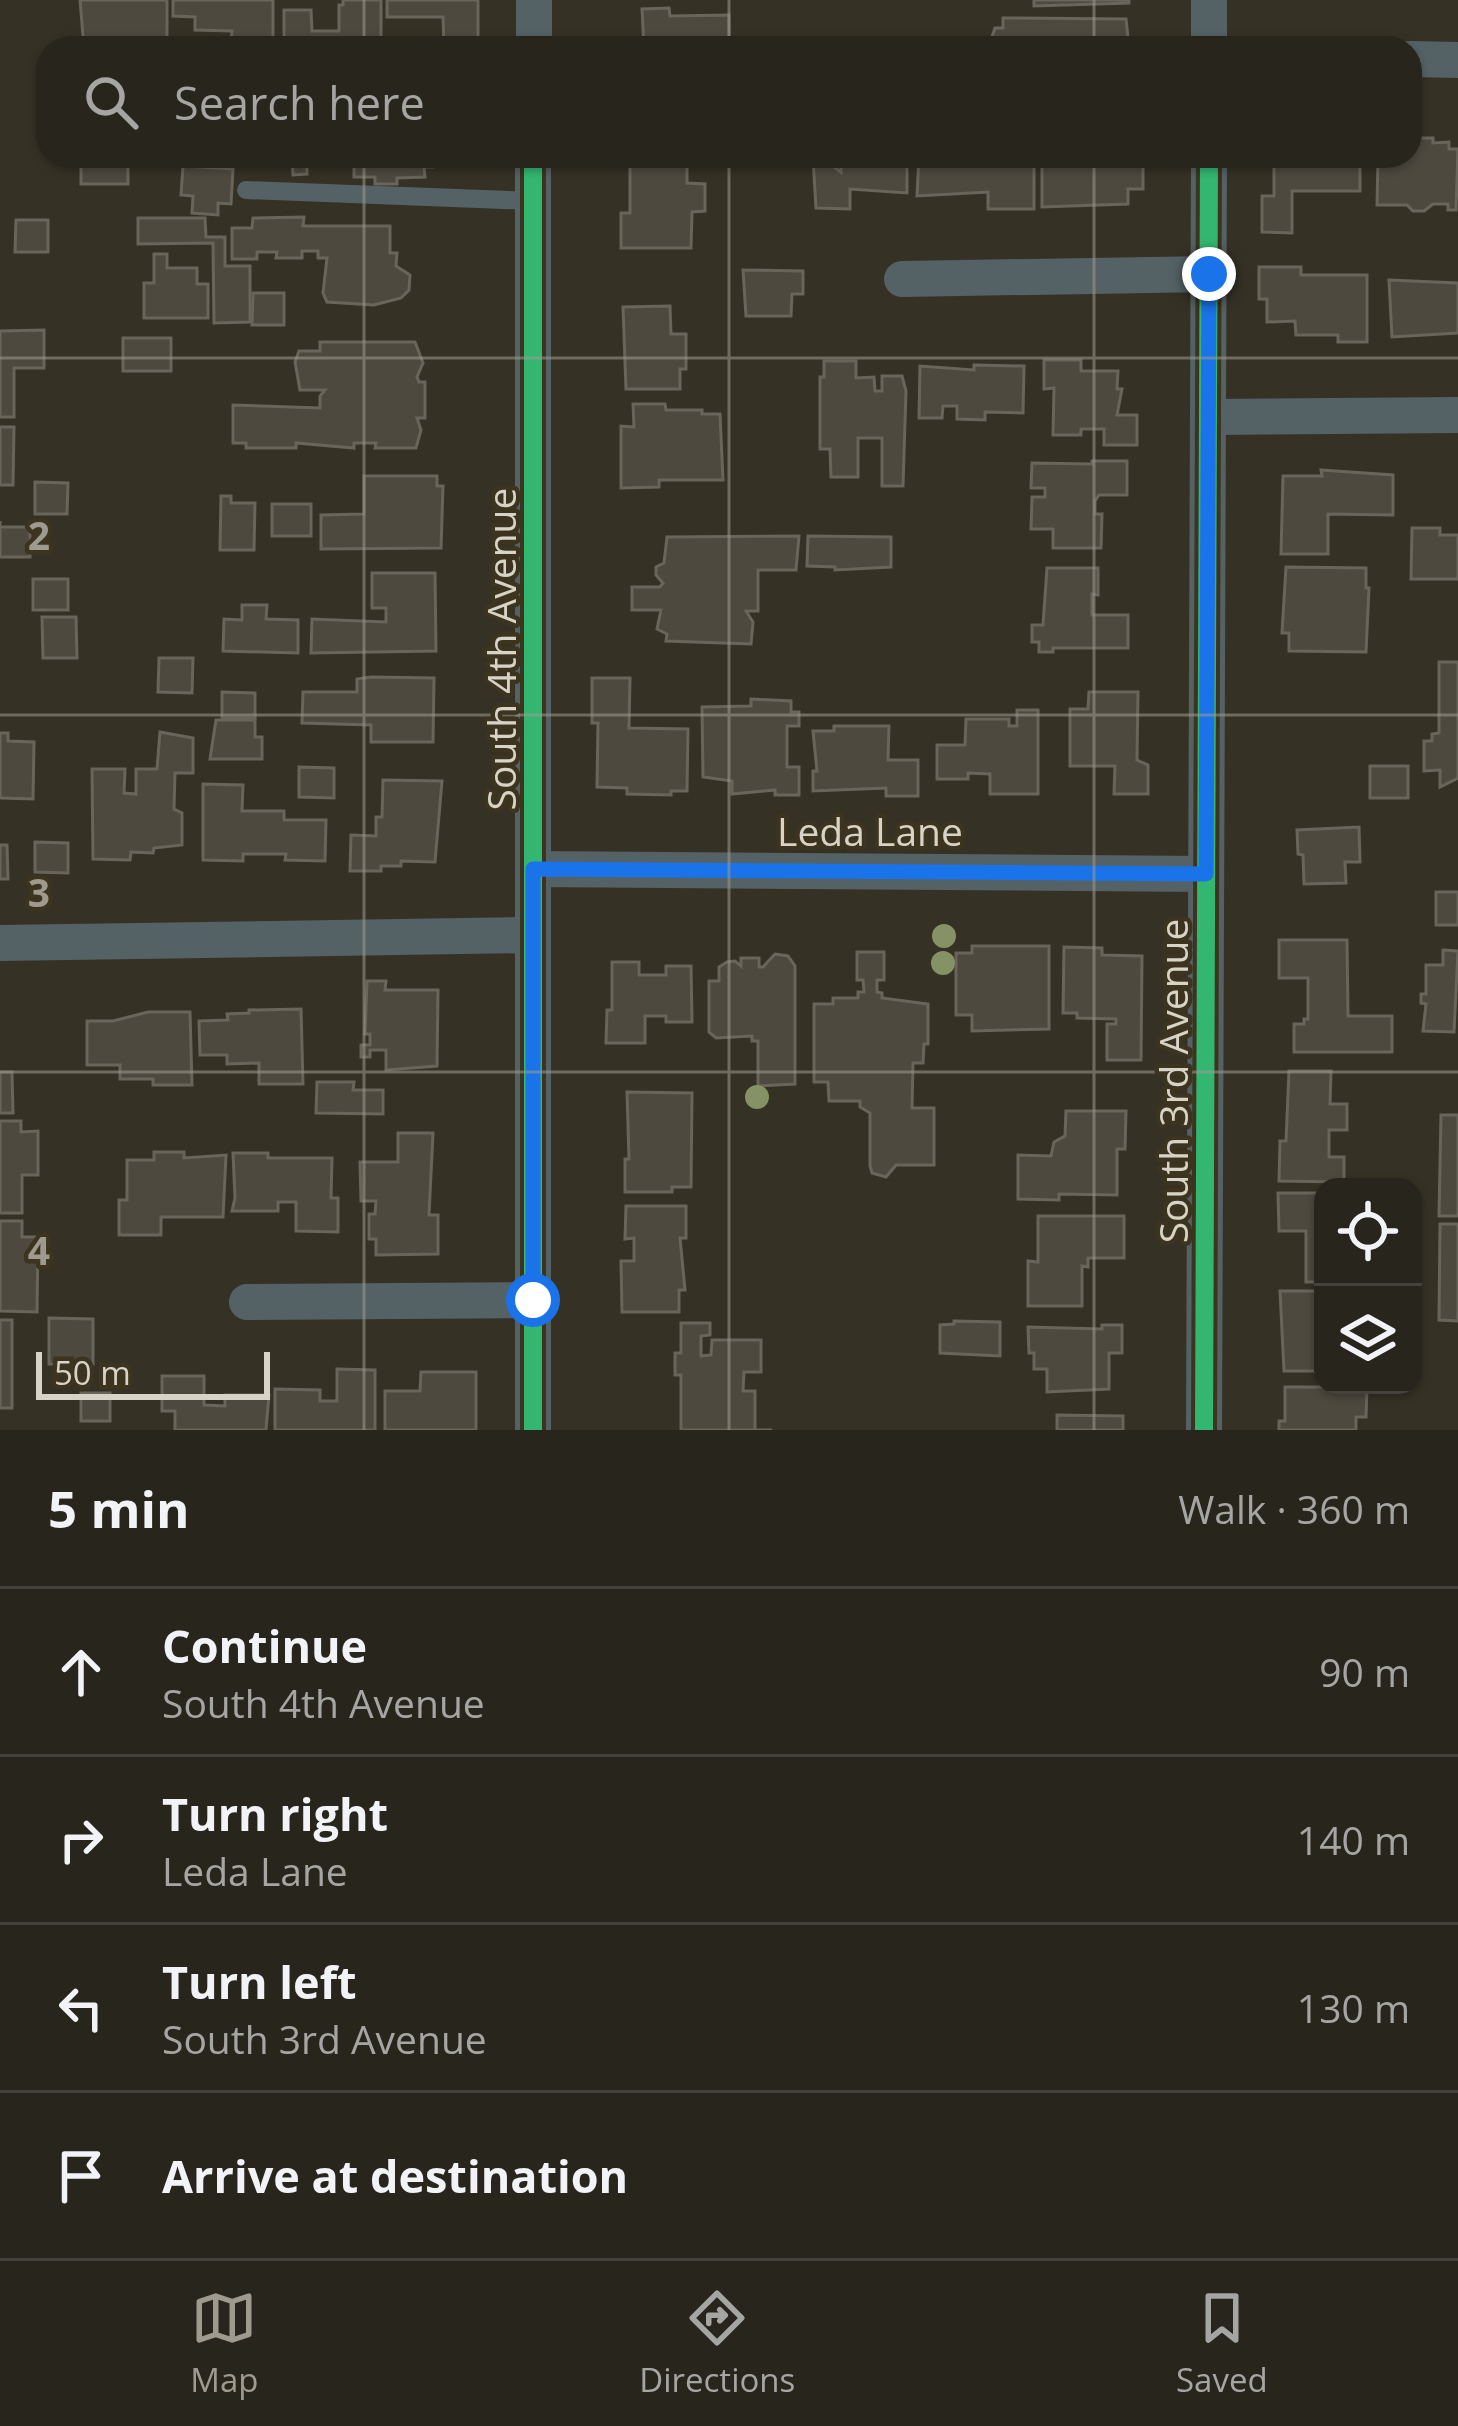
<!DOCTYPE html>
<html lang="en">
<head>
<meta charset="utf-8">
<style>
  :root { --surface:#28251c; --page:#343129; --text:#f1f3f6; --muted:#a5a5a3; --line:#44423b; --accent:#9f9a8e }
  body { margin:0; font-family:"Open Sans",sans-serif; background:var(--page); color:var(--text) }
  .controls { position:absolute; right:36px; bottom:36px; display:grid; overflow:hidden; border-radius:24px; box-shadow:0 3px 9px #0004 }
  .controls button { width:108px; height:108px; display:grid; place-items:center; padding:0; border:0; border-bottom:3px solid var(--line); background:var(--surface); color:var(--text); font:60px sans-serif }
  .scale { position:absolute; left:36px; bottom:30px; width:234px; box-sizing:border-box; padding-left:12px; border:6px solid #d7d3c6; border-top:0; font-size:33px; line-height:42px; white-space:nowrap; color:#d7d3c6; -webkit-text-stroke:9px #3c341f; paint-order:stroke }
  .stop { position:absolute; width:36px; height:36px; margin:-27px; border:9px solid #1a73e8; border-radius:50%; background:#fff }
  .stop.end { background:#1a73e8; border-color:#fff; box-shadow:0 3px 12px #0008 }
  .list { margin:0; padding:0; list-style:none }
  h2 { display:flex; justify-content:space-between; align-items:center; height:156px; margin:0; padding:0 48px; font-size:51px }
  h2 small { font-size:39px; font-weight:400; color:var(--muted) }
  .list li { display:grid; grid-template-columns:78px 1fr auto; gap:36px; align-items:center; box-sizing:border-box; height:168px; padding:0 48px; border-top:3px solid var(--line) }
  .list b { display:block; font-size:45px; white-space:nowrap }
  .list p { margin:0; font-size:39px; white-space:nowrap; color:var(--muted) }
  .list em { font-size:39px; font-style:normal; color:var(--muted) }
  .icon { flex:none; width:66px; height:66px; fill:none; stroke:currentColor; stroke-width:2; stroke-linecap:round; stroke-linejoin:round }
  .map { position:relative; flex:none; width:1458px; height:1430px; overflow:hidden }
  .search { position:absolute; background:var(--surface); box-shadow:0 3px 9px #0004; left:36px; right:36px; top:36px; height:132px; display:flex; align-items:center; gap:30px; box-sizing:border-box; padding:0 42px; border-radius:36px; color:var(--muted); font-size:45px }
  .sheet { height:828px; background:var(--surface) }
  nav { display:flex; justify-content:space-around; align-items:center; box-sizing:border-box; height:168px; border-top:3px solid var(--line); background:var(--surface); font-size:33px; color:var(--muted) }
  nav a { display:grid; justify-items:center; gap:6px }
  nav .on { color:var(--accent) }
  .map>svg:first-child { display:block }
</style>
</head>
<body>
<div class="map">
<svg width="1458" height="1430" viewBox="0 0 1458 1430">
  <rect width="100%" height="100%" fill="#363125"/>
  <g fill="#4d493f" stroke="#69655b" stroke-width="3">
    <polygon points="80,0 167,0 167,40 135,41 133,48 84,48"/>
    <polygon points="173,0 273,0 273,42 231,42 232,31 195,30 195,17 173,16"/>
    <polygon points="343,0 381,0 381,48 284,48 284,10 311,10 312,31 339,31 339,5 343,5"/>
    <polygon points="387,0 478,0 478,48 444,48 443,17 387,17"/>
    <polygon points="1034,0 1129,0 1129,3 1034,6"/>
    <polygon points="669,8 670,16 729,15 729,48 735,48 644,48 642,9"/>
    <polygon points="1003,18 1126,19 1129,47 988,48 995,28 1003,28"/>
    <polygon points="1410,138 1433,138 1433,143 1449,142 1449,149 1458,149 1456,210 1448,210 1448,204 1433,204 1424,211 1413,211 1407,205 1377,205 1378,156 1410,156"/>
    <rect x="81" y="156" width="47" height="28"/>
    <polygon points="292,156 307,156 307,174 293,175"/>
    <polygon points="354,156 433,156 433,167 424,167 425,177 397,178 397,184 375,184 375,177 354,177"/>
    <polygon points="630,156 687,156 687,183 705,184 705,211 692,212 691,248 621,248 621,213 630,213"/>
    <polygon points="841,156 907,156 907,193 850,189 850,209 816,208 813,158 834,158 834,167 841,172"/>
    <polygon points="919,156 1034,156 1034,209 988,209 988,192 917,196"/>
    <polygon points="1042,156 1143,156 1143,189 1128,189 1128,204 1042,207"/>
    <polygon points="1289,156 1360,156 1360,191 1292,191 1292,233 1262,232 1262,196 1274,196 1274,165 1289,165"/>
    <polygon points="183,166 233,169 231,204 218,203 218,215 192,213 193,196 181,195"/>
    <polygon points="304,217 303,226 390,226 390,253 397,253 396,266 410,275 409,290 401,298 374,305 327,302 323,293 327,258 318,258 318,251 302,251 302,258 276,258 277,252 257,252 257,259 232,259 232,228 252,228 253,218"/>
    <polygon points="138,218 205,218 206,237 225,237 225,266 250,266 250,322 214,323 213,243 138,244"/>
    <polygon points="16,220 48,220 48,252 15,252"/>
    <polygon points="154,254 167,254 167,268 197,268 197,284 208,284 208,318 144,318 144,283 154,283"/>
    <polygon points="1259,267 1301,267 1301,275 1367,275 1367,342 1338,342 1338,335 1296,335 1295,321 1267,322 1267,299 1259,299"/>
    <polygon points="743,270 803,271 803,294 792,294 791,316 746,316"/>
    <polygon points="1389,280 1458,283 1458,333 1392,337"/>
    <polygon points="253,293 284,293 284,325 252,325"/>
    <polygon points="670,306 671,334 686,334 686,369 680,369 680,389 626,389 623,307"/>
    <polygon points="44,330 44,368 14,368 14,417 0,417 0,331"/>
    <rect x="123" y="338" width="48" height="33"/>
    <polygon points="320,342 415,342 423,363 417,377 419,382 425,382 425,418 417,418 421,430 416,448 375,448 376,443 354,443 354,448 296,443 296,448 246,448 246,443 233,443 233,405 320,408 320,396 325,390 300,390 295,362 299,351 320,351"/>
    <polygon points="1044,360 1081,360 1081,371 1118,371 1117,389 1122,389 1117,415 1137,415 1137,445 1104,445 1104,429 1081,429 1081,435 1053,435 1054,388 1044,389"/>
    <polygon points="824,361 856,361 856,378 874,377 875,391 882,391 882,376 902,376 906,391 903,486 882,486 882,438 858,438 858,477 831,477 830,449 820,449 820,377 824,377"/>
    <polygon points="974,365 1024,366 1023,413 985,412 985,420 957,419 957,406 943,406 942,418 919,418 920,366 974,370"/>
    <polygon points="633,404 665,404 666,410 702,410 702,414 720,414 723,480 659,480 659,487 621,488 621,426 634,427"/>
    <polygon points="0,427 14,427 13,485 0,485"/>
    <polygon points="1092,461 1127,461 1127,495 1099,495 1095,501 1095,514 1102,514 1101,548 1053,548 1053,529 1031,529 1032,497 1045,497 1045,488 1031,488 1032,463 1092,464"/>
    <polygon points="1321,470 1393,475 1393,515 1328,514 1328,554 1281,554 1283,476 1322,476"/>
    <polygon points="364,476 437,476 437,486 443,486 441,548 321,549 321,515 364,514"/>
    <polygon points="35,482 68,483 67,514 35,514"/>
    <polygon points="221,496 231,496 231,503 255,503 254,550 220,550"/>
    <rect x="272" y="504" width="39" height="32"/>
    <polygon points="0,521 0,527 30,527 30,557 0,557"/>
    <polygon points="1412,528 1440,528 1440,535 1458,535 1458,579 1411,579"/>
    <polygon points="799,536 796,570 758,570 758,611 746,611 753,622 751,644 666,641 667,634 657,629 661,610 632,610 632,587 660,587 663,583 656,575 656,567 664,563 667,537"/>
    <polygon points="808,536 891,537 891,567 835,570 835,567 807,566"/>
    <polygon points="1286,567 1366,568 1366,588 1369,588 1366,652 1289,651 1289,633 1282,633"/>
    <polygon points="1047,568 1098,568 1098,595 1092,594 1092,615 1128,615 1128,648 1053,648 1053,652 1039,652 1039,642 1032,642 1032,625 1043,625"/>
    <polygon points="372,573 435,573 436,651 311,653 312,619 386,622 386,608 372,608"/>
    <rect x="33" y="579" width="35" height="31"/>
    <polygon points="242,605 267,605 266,619 298,620 298,653 223,651 224,619 242,620"/>
    <polygon points="42,617 76,617 77,658 43,658"/>
    <polygon points="159,658 193,658 192,693 158,692"/>
    <polygon points="1439,662 1458,662 1458,778 1440,787 1440,770 1424,771 1424,741 1432,741 1432,734 1439,733"/>
    <polygon points="371,677 434,678 433,742 371,742 371,725 302,723 303,692 357,692 357,679"/>
    <polygon points="592,678 630,678 629,728 688,729 687,791 671,791 671,795 627,794 627,788 597,787 598,723 592,723"/>
    <polygon points="222,692 255,693 255,718 222,718"/>
    <polygon points="1089,692 1138,692 1137,760 1148,765 1148,794 1114,794 1115,766 1070,766 1070,709 1088,709"/>
    <polygon points="751,699 791,701 791,712 799,712 799,726 787,726 787,767 799,767 799,795 775,795 775,790 732,794 732,781 703,777 702,707 751,706"/>
    <polygon points="1017,710 1038,710 1038,794 990,794 990,774 968,773 968,779 937,779 937,745 965,745 966,719 1009,719 1009,726 1017,726"/>
    <polygon points="216,720 255,720 255,737 262,737 262,759 210,759"/>
    <polygon points="834,726 889,726 888,760 918,760 918,796 886,796 886,788 813,791 813,771 817,771 813,731 834,731"/>
    <polygon points="160,732 193,738 193,773 175,773 174,809 182,813 182,845 154,848 153,853 131,852 130,860 93,859 92,769 125,769 124,793 136,794 136,769 157,769"/>
    <polygon points="0,733 8,733 8,741 34,742 33,799 0,798"/>
    <rect x="1370" y="766" width="38" height="32"/>
    <polygon points="299,767 334,768 334,798 299,797"/>
    <polygon points="383,780 442,781 435,862 401,861 401,866 381,866 381,871 350,871 351,835 376,836 376,817 382,817"/>
    <polygon points="203,784 243,785 242,811 284,811 284,820 326,820 325,861 285,860 286,854 243,854 243,861 203,860"/>
    <polygon points="1359,827 1360,862 1345,862 1346,883 1304,884 1303,855 1298,854 1297,830"/>
    <polygon points="35,842 68,843 68,873 35,872"/>
    <polygon points="0,845 7,845 8,879 0,879"/>
    <rect x="1436" y="892" width="22" height="33"/>
    <polygon points="1279,940 1347,940 1348,1016 1392,1016 1392,1052 1294,1052 1294,1024 1304,1024 1304,1019 1308,1019 1308,978 1279,978"/>
    <polygon points="972,946 1049,946 1049,1029 972,1031 972,1015 956,1015 956,953 972,953"/>
    <polygon points="1064,947 1102,948 1102,955 1142,956 1141,1060 1107,1060 1107,1024 1116,1024 1116,1019 1077,1018 1077,1013 1063,1013"/>
    <polygon points="1443,950 1458,951 1454,1032 1423,1031 1426,1004 1421,1003 1421,994 1426,994 1426,965 1443,965"/>
    <polygon points="857,952 884,952 884,980 877,980 877,992 882,993 882,998 928,1004 928,1044 924,1044 923,1063 913,1063 912,1108 934,1108 934,1165 896,1165 886,1177 872,1173 870,1166 870,1113 860,1107 860,1101 829,1101 828,1082 814,1082 814,1004 833,1004 833,998 858,998 858,992 864,992 863,980 857,980"/>
    <polygon points="775,954 788,956 795,966 795,1084 758,1086 758,1041 752,1041 752,1036 716,1038 709,1032 709,981 719,981 719,967 727,962 735,961 741,966 741,958 759,958 759,967 763,967"/>
    <polygon points="612,962 639,962 639,975 666,975 666,966 691,966 692,1022 666,1022 666,1016 645,1016 645,1043 606,1043 607,1010 612,1010"/>
    <polygon points="367,981 386,981 385,990 438,990 437,1066 386,1070 386,1050 370,1050 370,1057 361,1057 361,1045 370,1045 370,1034 365,1034"/>
    <polygon points="301,1009 303,1084 259,1084 259,1063 227,1064 227,1055 200,1055 199,1021 228,1020 227,1014 249,1013 249,1010"/>
    <polygon points="148,1012 190,1012 192,1085 153,1085 153,1079 120,1079 120,1065 87,1065 87,1021 113,1021"/>
    <polygon points="1289,1071 1331,1071 1330,1104 1347,1104 1347,1130 1329,1130 1329,1157 1344,1157 1344,1182 1279,1181 1280,1141 1286,1141"/>
    <polygon points="0,1072 12,1072 13,1113 0,1113"/>
    <polygon points="317,1082 354,1082 353,1090 383,1090 383,1114 316,1113"/>
    <polygon points="627,1092 692,1093 691,1187 672,1187 672,1192 625,1192 625,1159 629,1159"/>
    <polygon points="1066,1111 1126,1111 1125,1149 1117,1149 1117,1195 1059,1194 1059,1200 1018,1199 1018,1155 1051,1156 1054,1142 1065,1136"/>
    <polygon points="1441,1115 1458,1115 1458,1216 1439,1216"/>
    <polygon points="0,1121 21,1121 21,1132 38,1131 38,1175 22,1175 22,1213 0,1213"/>
    <polygon points="398,1133 433,1133 429,1215 438,1215 438,1254 376,1255 376,1239 369,1239 369,1214 375,1214 376,1201 361,1201 360,1162 398,1162"/>
    <polygon points="154,1152 184,1152 184,1158 226,1155 223,1217 161,1217 161,1235 119,1235 119,1200 127,1200 127,1160 154,1160"/>
    <polygon points="233,1153 268,1153 268,1158 332,1158 331,1198 338,1198 338,1232 296,1231 296,1202 278,1202 278,1211 232,1211 235,1198"/>
    <polygon points="1278,1193 1320,1193 1323,1282 1306,1282 1306,1231 1279,1231"/>
    <polygon points="626,1206 686,1206 686,1238 680,1238 685,1290 679,1290 679,1312 622,1312 621,1261 634,1261 634,1238 625,1239"/>
    <polygon points="1038,1216 1124,1216 1124,1258 1088,1258 1088,1267 1082,1266 1082,1306 1028,1306 1028,1261 1038,1262"/>
    <polygon points="0,1221 22,1221 22,1237 38,1237 37,1312 0,1311"/>
    <polygon points="1440,1224 1458,1224 1458,1321 1439,1320"/>
    <polygon points="1280,1291 1323,1291 1323,1371 1284,1371"/>
    <polygon points="49,1318 93,1319 93,1364 49,1364"/>
    <rect x="0" y="1320" width="12" height="88"/>
    <polygon points="954,1321 1000,1322 1000,1356 940,1353 940,1325 954,1324"/>
    <polygon points="681,1323 710,1323 710,1335 701,1336 701,1356 711,1355 712,1340 761,1340 761,1372 744,1372 743,1391 755,1391 755,1430 772,1430 681,1430 681,1375 675,1375 675,1353 681,1353"/>
    <polygon points="1102,1325 1122,1325 1122,1353 1109,1353 1109,1389 1047,1392 1047,1369 1034,1369 1034,1353 1029,1353 1028,1327 1102,1329"/>
    <polygon points="337,1369 375,1370 375,1430 275,1430 275,1389 320,1390 320,1401 337,1401"/>
    <polygon points="421,1372 476,1372 476,1430 385,1430 385,1391 420,1391"/>
    <polygon points="162,1376 204,1376 204,1405 225,1406 225,1395 269,1395 266,1430 175,1430 175,1411 162,1411"/>
    <polygon points="1285,1387 1367,1387 1366,1417 1356,1417 1356,1430 1279,1430 1279,1421 1285,1421"/>
    <rect x="81" y="1393" width="29" height="28"/>
    <polygon points="1057,1415 1123,1416 1123,1430 1057,1430"/>
  </g>
  <g fill="none" stroke-linecap="round" stroke-linejoin="round">
    <polyline stroke="#546265" stroke-width="18" points="246,190 533,201"/>
    <g stroke="#546265" stroke-width="36">
      <polyline points="1209,0 1209,48"/>
      <polyline points="534,48 534,0"/>
      <polyline points="1410,59 1458,60"/>
      <polyline points="902,279 1209,274"/>
      <polyline points="1208,417 1458,415"/>
      <polyline points="533,869 1206,874"/>
      <polyline points="0,943 533,935"/>
      <polyline points="247,1302 533,1300"/>
      <polyline points="533,1430 533,156"/>
      <polyline points="1204,1430 1209,156"/>
    </g>
    <defs>
      <g id="cycleway">
        <polyline points="533,1430 533,156"/>
        <polyline points="1204,1430 1209,156"/>
      </g>
    </defs>
    <use href="#cycleway" stroke="#3c341f" stroke-width="26"/>
    <use href="#cycleway" stroke="#33b770" stroke-width="18"/>
  </g>
  <g fill="#859265">
    <circle cx="944" cy="936" r="12"/>
    <circle cx="943" cy="963" r="12"/>
    <circle cx="757" cy="1097" r="12"/>
  </g>
  <g fill="none" stroke-linecap="round" stroke-linejoin="round">
    <polyline stroke="#1a73e8" stroke-width="15" points="533,1300 533,869 1206,874 1209,274"/>
  </g>
  <path fill="none" stroke="#9f9a8e" stroke-width="3" stroke-opacity="0.55" d="M364 0V48M729 0V48M1094 0V48M364 156V1430M729 156V1430M1094 156V1430M0 358H1458M0 715H1458M0 1072H1458"/>
  <g text-anchor="middle" dominant-baseline="central" stroke-width="9" stroke-linejoin="round" paint-order="stroke">
    <g font-size="39" fill="#d7d3c6" stroke="#3c341f">
      <text transform="translate(500 649) rotate(-90)">South 4th Avenue</text>
      <text x="870" y="830">Leda Lane</text>
      <text transform="translate(1172 1081) rotate(-90)">South 3rd Avenue</text>
    </g>
  </g>
  <g font-size="39" text-anchor="middle" font-weight="bold" fill="#9f9a8e" stroke="#3c341f" stroke-width="9" stroke-linejoin="round" paint-order="stroke">
    <text x="39" y="550">2</text>
    <text x="39" y="907">3</text>
    <text x="39" y="1265">4</text>
  </g>
</svg>
<div class="controls">
<button><svg class="icon" aria-label="locate" viewBox="0 0 24 24"><circle cx="12" cy="12" r="6"/><path d="M12 2v4M12 18v4M2 12h4M18 12h4"/></svg></button>
<button><svg class="icon" aria-label="layers" viewBox="0 0 24 24"><path d="M12 4l9 5-9 5-9-5zM3 14l9 5 9-5"/></svg></button>
</div>
<div class="scale">50 m</div>
<div class="stop" style="left:533px;top:1300px"></div>
<div class="stop end" style="left:1209px;top:274px"></div>
<div class="search"><svg class="icon" aria-label="search" viewBox="0 0 24 24"><circle cx="10" cy="10" r="6"/><path d="M15 15l6 6"/></svg>Search here</div>
</div>
<section class="sheet">
<h2>5 min<small>Walk · 360 m</small></h2>
<ul class="list">
<li><svg class="icon" aria-label="ahead" viewBox="0 0 24 24"><path d="M12 20V5M6 11l6-6 6 6"/></svg><div><b>Continue</b><p>South 4th Avenue</p></div><em>90 m</em></li>
<li><svg class="icon" aria-label="right" viewBox="0 0 24 24"><path d="M7 20v-9h11M14 6l5 5-5 5"/></svg><div><b>Turn right</b><p>Leda Lane</p></div><em>140 m</em></li>
<li><svg class="icon" aria-label="left" viewBox="0 0 24 24"><path d="M17 20v-9H6M10 6l-5 5 5 5"/></svg><div><b>Turn left</b><p>South 3rd Avenue</p></div><em>130 m</em></li>
<li><svg class="icon" aria-label="arrive" viewBox="0 0 24 24"><path d="M6 21V4h12l-3 4 3 4H6"/></svg><div><b>Arrive at destination</b></div></li>
</ul>
</section>
<nav>
<a class="on"><svg class="icon" aria-label="map" viewBox="0 0 24 24"><path d="M3 6l6-2 6 2 6-2v14l-6 2-6-2-6 2zM9 4v14M15 6v14"/></svg>Map</a>
<a><svg class="icon" aria-label="directions" viewBox="0 0 24 24"><path d="M12 3l9 9-9 9-9-9zM9 14v-3h6M13 9l2 2-2 2"/></svg>Directions</a>
<a><svg class="icon" aria-label="saved" viewBox="0 0 24 24"><path d="M7 4h10v16l-5-4-5 4z"/></svg>Saved</a>
</nav>
</body>
</html>
